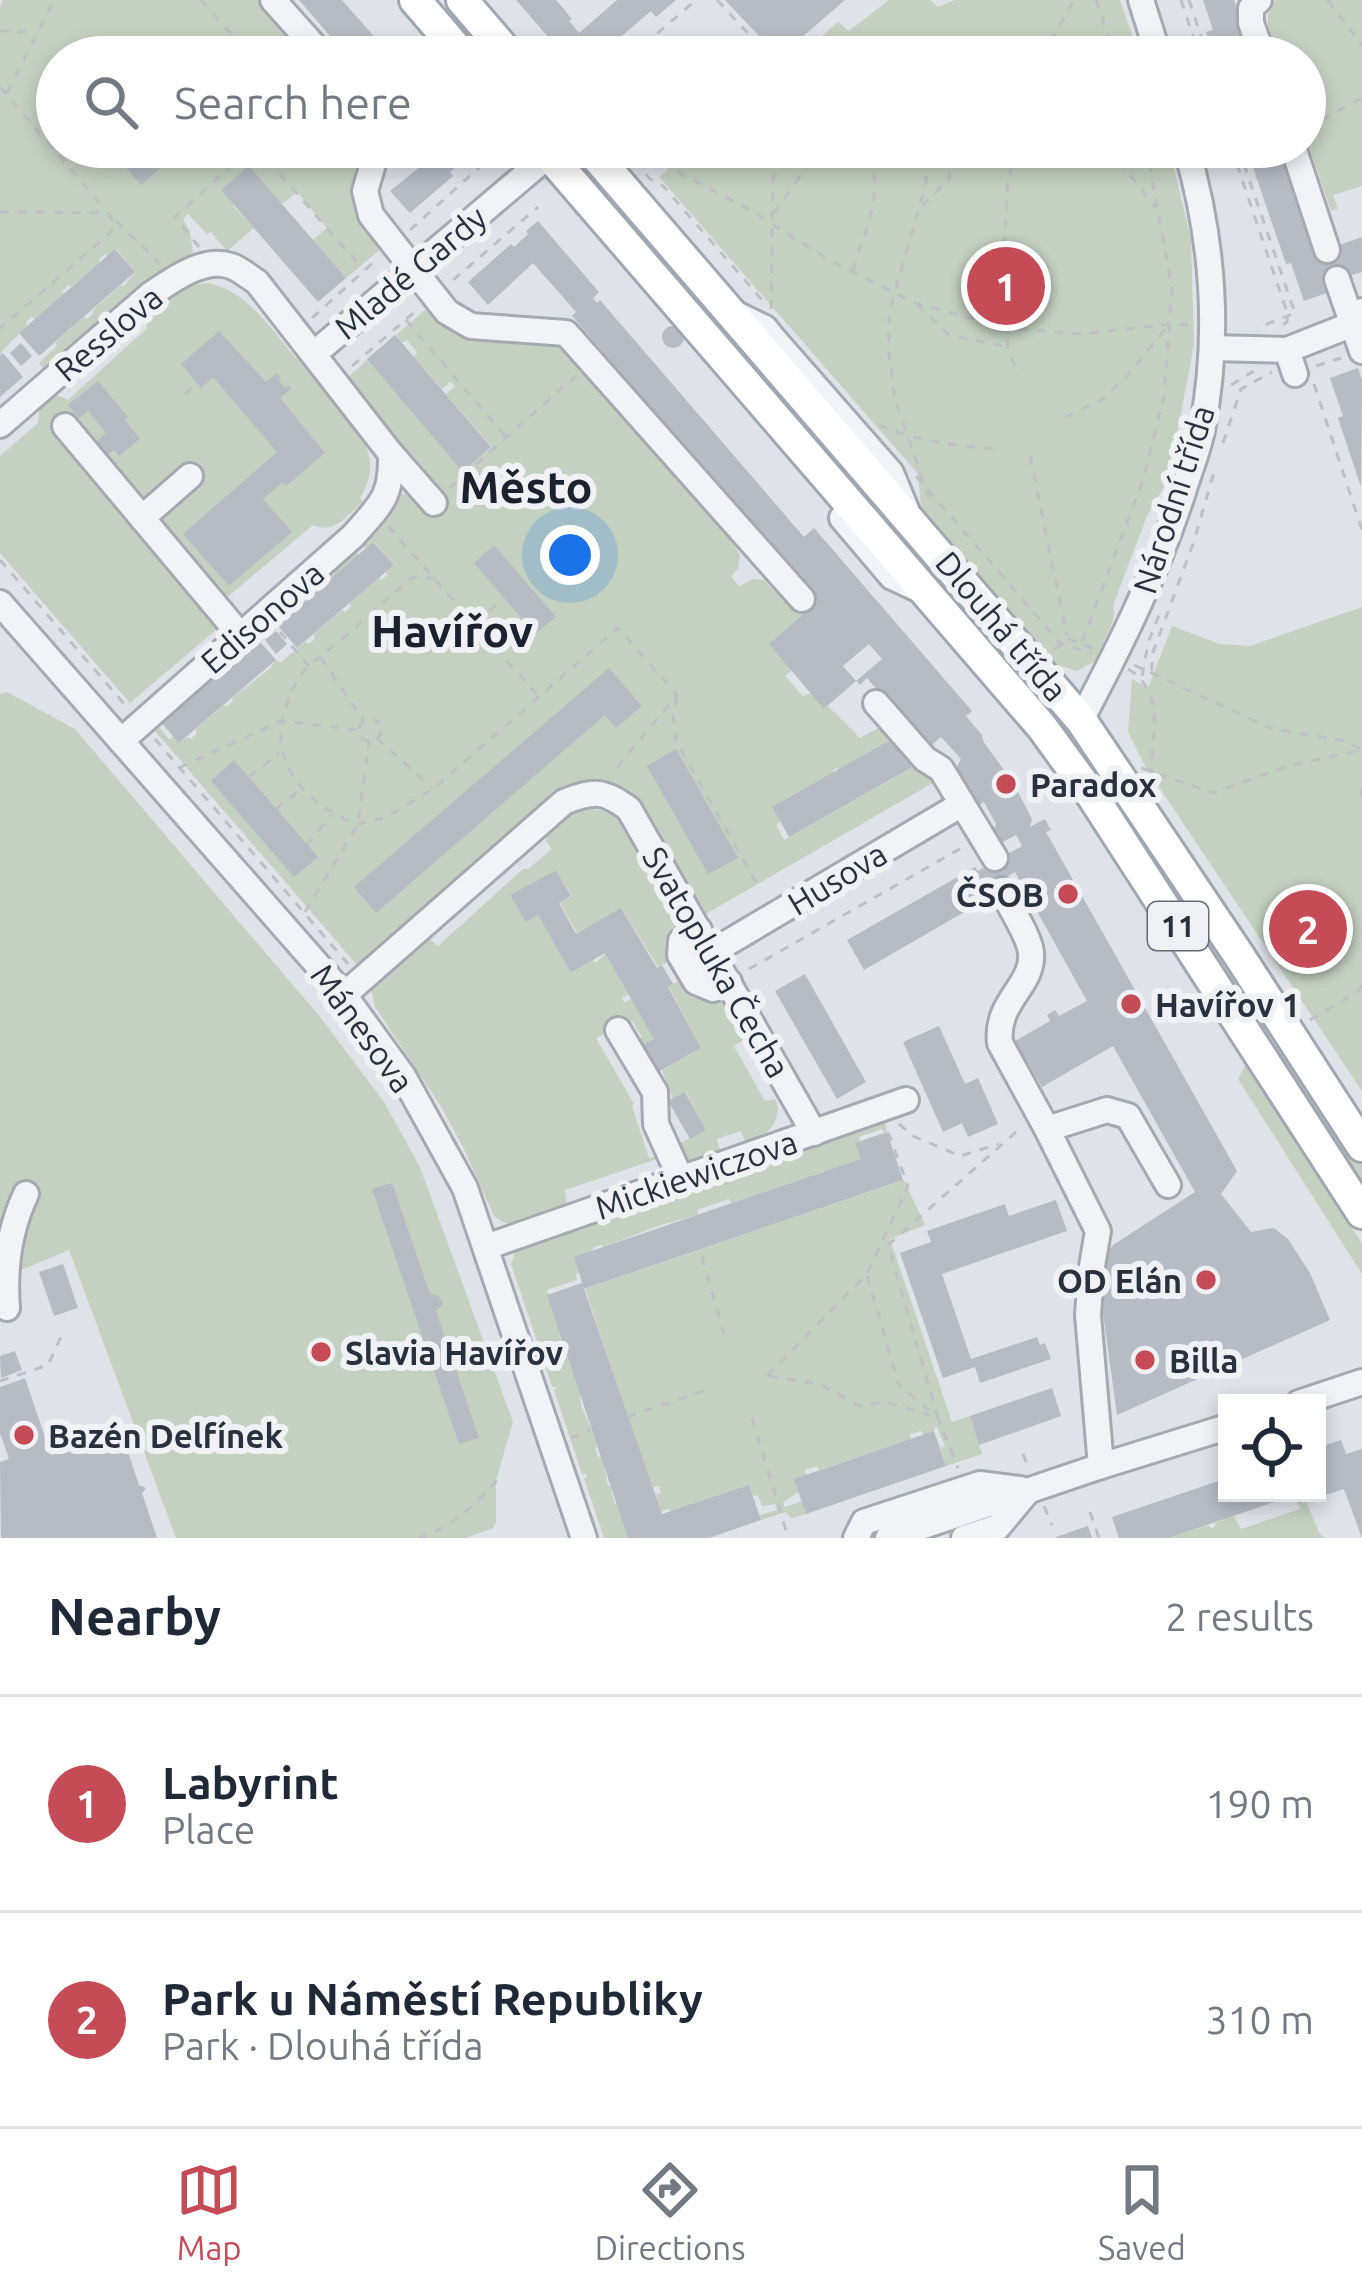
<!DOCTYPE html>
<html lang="en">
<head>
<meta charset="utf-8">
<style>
  :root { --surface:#fff; --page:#f6f6f7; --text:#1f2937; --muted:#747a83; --line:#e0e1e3; --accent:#c54c57 }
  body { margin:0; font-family:Ubuntu,sans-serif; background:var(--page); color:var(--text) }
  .controls { position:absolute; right:36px; bottom:36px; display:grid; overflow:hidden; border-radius:0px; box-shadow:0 6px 18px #0003 }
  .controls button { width:108px; height:108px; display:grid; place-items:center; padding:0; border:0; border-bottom:3px solid var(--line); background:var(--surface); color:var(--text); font:60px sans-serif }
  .you { position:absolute; left:570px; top:555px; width:42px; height:42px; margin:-30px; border:9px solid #fff; border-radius:50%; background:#1a73e8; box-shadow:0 0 0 18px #1a73e833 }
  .badge { display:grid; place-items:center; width:78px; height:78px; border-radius:50%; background:var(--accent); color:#fff; font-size:39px; font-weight:700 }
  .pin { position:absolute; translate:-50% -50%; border:6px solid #fff; box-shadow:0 3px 12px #0006 }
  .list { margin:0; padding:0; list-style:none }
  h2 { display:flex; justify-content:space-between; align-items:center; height:156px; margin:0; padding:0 48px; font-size:51px }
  h2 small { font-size:39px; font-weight:400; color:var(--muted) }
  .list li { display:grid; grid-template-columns:78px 1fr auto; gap:36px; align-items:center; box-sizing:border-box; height:216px; padding:0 48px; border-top:3px solid var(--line) }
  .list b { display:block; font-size:45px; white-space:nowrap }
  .list p { margin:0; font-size:39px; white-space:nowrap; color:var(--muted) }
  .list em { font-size:39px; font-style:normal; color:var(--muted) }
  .icon { flex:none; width:66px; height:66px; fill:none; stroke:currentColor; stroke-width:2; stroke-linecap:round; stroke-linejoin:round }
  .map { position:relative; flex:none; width:1362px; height:1538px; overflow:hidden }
  .search { position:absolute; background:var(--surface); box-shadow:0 6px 18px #0003; left:36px; right:36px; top:36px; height:132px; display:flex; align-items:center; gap:30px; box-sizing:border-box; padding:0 42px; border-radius:66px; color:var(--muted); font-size:45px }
  .sheet { height:588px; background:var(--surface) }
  nav { display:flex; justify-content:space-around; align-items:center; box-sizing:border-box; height:168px; border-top:3px solid var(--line); background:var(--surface); font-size:33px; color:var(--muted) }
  nav a { display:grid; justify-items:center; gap:6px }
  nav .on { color:var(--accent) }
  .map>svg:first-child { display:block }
</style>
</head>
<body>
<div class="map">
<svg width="1362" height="1538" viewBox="0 0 1362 1538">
  <rect width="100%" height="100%" fill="#dfe2e8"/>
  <g fill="#c4d1c1">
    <polygon points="3,0 262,0 311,57 57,57 57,147 374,147 370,163 387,244 346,278 313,240 327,228 297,192 282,204 249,167 234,207 254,228 227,251 211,232 207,234 188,214 183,219 190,232 193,252 99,334 48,373 39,363 57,346 55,343 84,317 87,319 93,314 92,311 121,285 123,287 135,272 116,249 108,256 105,254 99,260 100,262 71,287 69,285 62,291 64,294 35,319 32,317 26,322 27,326 3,350 0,356 0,7"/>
    <polygon points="889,0 930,0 938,7 955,0 1120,0 1140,57 798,57 838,22 849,31"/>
    <path d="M1276 0H1362V186L1333 195 1338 209 1331 211 1305 135V57H1278C1271 37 1260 17 1276 0Z"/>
    <polygon points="694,147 1169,147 1191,239 1194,344 1169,478 1147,516 1114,603 1113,621 1095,661 1077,671 1057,665 921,507 918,474 659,177"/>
    <polygon points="609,187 1022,664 1011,674 597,197"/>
    <path d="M207 283C248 291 270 328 296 358H302L311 370 310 374C341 411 392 448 360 498L363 502C347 515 334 535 313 525L212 610 218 622 217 629 130 703 0 553V456L38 423 40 402C52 395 56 393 68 400L147 328C146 319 144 315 150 308 163 293 190 284 207 283Z"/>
    <path d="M432 304 562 344 730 538 740 555 738 569 731 577 739 586 753 579 764 580 793 610 812 594 819 602 792 670 785 676 803 696 811 693 824 708 828 706 860 738 887 723 901 735 839 770 837 768 833 770 834 773 773 808 780 822 776 825 784 840 917 765 938 780 704 915 630 794C610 776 590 775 565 788L357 965 142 716 156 723 169 739 174 736 180 742 188 737 191 739 197 733 195 730 224 705 227 707 233 701 232 698 269 669 276 660 280 663 305 642 309 644 315 638 313 635 342 610 345 612 351 607 350 603 379 578 381 580 388 575 386 572 394 565 374 542 366 548 364 547 357 552 359 555 329 580 327 579 293 611 290 609 271 624 394 494H411L345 380 368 359 464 471 492 447 446 394 455 386 450 382 442 389 414 357 417 352 407 340 402 343 396 335Z"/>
    <polygon points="1362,607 1362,1091 1145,766 1128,732 1132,679 1148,688 1172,626 1220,644 1250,646"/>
    <polygon points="7,692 75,729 321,1018 384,1102 420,1167 513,1422 496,1480 496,1523 493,1528 466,1538 176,1538 69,1250 0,1279 0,694"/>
    <polygon points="1115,792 1277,1033 1264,1041 1106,797"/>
    <path d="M589 808 612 813 629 830 748 1037 734 1046 765 1101 775 1099C784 1116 769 1133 755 1143L745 1141 741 1131 717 1139 721 1154 691 1170 674 1146 706 1130 686 1092 673 1099 662 1070 701 1048 669 987 679 980 668 962 658 967 622 909 577 933 560 903 572 896 556 870 512 894 526 921 538 915 572 973 593 960 595 963 606 953 629 994 622 998 624 1002 632 999 655 1039 643 1049 631 1043 642 1037 632 1021 596 1038 634 1104 632 1106 649 1158 662 1154 663 1157 565 1190 567 1208C543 1216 514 1235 494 1216L464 1149 440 1105 375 1007 369 978 426 936 438 946 523 869H528L552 849 546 841 547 832 575 811Z"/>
    <polygon points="1283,1043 1362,1165 1362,1194 1270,1051"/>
    <polygon points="1248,1060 1362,1244 1362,1274 1238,1079"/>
    <polygon points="884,1119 887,1132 884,1133 882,1129 859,1137 860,1142 856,1143 862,1159 824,1172 822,1170 820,1173 731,1203 729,1199 697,1210 698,1215 693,1216 661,1225 603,1247 601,1245 594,1247 580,1272 576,1274 577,1280 547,1290 570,1365 579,1383 581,1405 598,1446 595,1448 598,1457 602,1457 608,1486 613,1485 614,1488 611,1490 615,1504 619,1503 629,1538 604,1538 584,1478 587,1477 586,1474 582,1474 554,1390 557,1388 552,1386 511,1264 517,1247"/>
    <polygon points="904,1180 925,1225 890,1239 952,1422 970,1416 982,1454 946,1466 941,1448 945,1446 937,1427 934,1428 935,1431 923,1435 921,1431 910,1434 911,1439 819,1470 817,1466 805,1470 806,1475 795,1479 799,1492 783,1502 785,1507 802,1501 806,1514 791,1518 786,1512 761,1520 760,1515 777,1510 776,1504 762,1506 758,1495 753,1496 749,1485 671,1512 669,1509 661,1511 656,1495 661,1493 659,1486 653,1487 643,1462 585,1289"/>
    <polygon points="1306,1502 1320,1534 1325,1538 1169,1538 1209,1525 1210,1528 1215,1527 1215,1523 1234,1516 1241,1529 1300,1509 1299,1504"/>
  </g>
  <g fill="#b7bbc4">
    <polygon points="299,0 342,0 392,57 348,57"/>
    <polygon points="516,0 556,0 572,19 569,21 579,33 617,0 676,0 656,17 651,11 597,57 561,57 547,41 549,38"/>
    <polygon points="725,0 845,0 779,57"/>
    <polygon points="1203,0 1234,0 1251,57 1215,57 1206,32 1213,30"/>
    <polygon points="108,147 141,147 160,168 141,185"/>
    <polygon points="433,147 474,147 479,154 467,164 464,160 450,172 453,176 410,213 390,191 437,153"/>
    <polygon points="1246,147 1281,147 1317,253 1362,237 1362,272 1342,278 1332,291 1304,301 1291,263 1286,264"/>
    <polygon points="249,166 346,278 318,302 221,190"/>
    <polygon points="538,221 599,292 593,298 597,303 600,300 804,537 814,528 972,711 966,716 982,735 983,741 1014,784 1032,819 1030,827 1045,819 1051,830 1046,832 1237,1171 1221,1194 1251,1232 1274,1228 1288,1239 1310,1273 1330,1320 1117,1415 1099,1284 1105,1256 1113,1245 1195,1192 1113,1046 1042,1087 1015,1041 1050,1021 1047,1015 1055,1010 1059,1016 1087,1001 1015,872 988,888 992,896 864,970 847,940 975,867 978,871 1022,846 1016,835 1001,843 994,829 996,824 984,802 977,806 957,771 957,766 961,759 941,737 928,748 867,678 860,685 856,681 882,659 869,644 843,666 856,681 824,709 769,644 818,602 572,316 576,312 533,263 488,305 468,282 511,244 514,247 528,234 526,231"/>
    <polygon points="115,249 135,272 39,356 19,333"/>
    <circle cx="673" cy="337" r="11"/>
    <polygon points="219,331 266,382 277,373 281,377 278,379 285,388 288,385 291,389 280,398 325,453 286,486 282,483 263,499 292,532 229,586 183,534 277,452 213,377 201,388 181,364"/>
    <polygon points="395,335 491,447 463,472 367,359"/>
    <polygon points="21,343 32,356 21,366 10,353"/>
    <polygon points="3,353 23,377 0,397 0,356"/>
    <polygon points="1358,368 1362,380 1361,487 1338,418 1343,416 1330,378"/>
    <polygon points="98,381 128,417 125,420 140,439 119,456 114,450 108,454 97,441 106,433 88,411 79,418 68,405"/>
    <polygon points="373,542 394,565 297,648 277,625"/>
    <polygon points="494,545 556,617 535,634 474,563"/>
    <polygon points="276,631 287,644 276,654 265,640"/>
    <polygon points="255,636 276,660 179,743 159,720"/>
    <polygon points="609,668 642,706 616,728 605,715 376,913 354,887"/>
    <polygon points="901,734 918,764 789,837 772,807"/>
    <polygon points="676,749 738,858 708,874 647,766"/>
    <polygon points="234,760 318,857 294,877 211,781"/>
    <polygon points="556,870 571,896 559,903 576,934 621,908 657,968 662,965 673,984 668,987 701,1048 656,1073 641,1046 654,1039 605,953 571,973 538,915 526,922 510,895"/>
    <polygon points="805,974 866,1082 837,1099 775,991"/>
    <polygon points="939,1026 965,1084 978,1078 998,1124 968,1137 962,1123 943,1132 903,1042"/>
    <polygon points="685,1092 706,1130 690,1139 668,1101"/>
    <polygon points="887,1132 903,1180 584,1289 662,1514 749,1485 761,1520 709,1538 628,1538 547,1295 582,1283 574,1257 861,1159 855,1143"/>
    <polygon points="392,1183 430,1294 439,1296 443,1304 436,1311 479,1438 459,1444 372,1189"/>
    <polygon points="1056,1200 1067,1231 942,1274 971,1359 1037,1337 1040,1345 1045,1343 1051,1359 980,1383 975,1367 943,1378 900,1253 931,1242 927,1231 1005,1204 1009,1216"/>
    <polygon points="63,1264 78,1308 54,1316 39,1272"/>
    <polygon points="15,1351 22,1370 1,1378 0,1356"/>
    <polygon points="25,1378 51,1455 121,1431 139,1485 146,1488 142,1493 157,1538 1,1538 0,1462 9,1459 0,1433 0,1387"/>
    <polygon points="1052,1388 1061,1416 979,1445 970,1416"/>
    <polygon points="934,1431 946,1466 806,1514 794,1479"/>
    <polygon points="1341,1440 1346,1454 1362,1449 1362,1538 1344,1489 1298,1504 1295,1495 1169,1538 1119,1538 1112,1517 1227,1478 1227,1493 1317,1493 1317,1448"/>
    <polygon points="1088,1526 1092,1538 1056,1538 1056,1537"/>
  </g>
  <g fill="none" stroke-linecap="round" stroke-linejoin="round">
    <defs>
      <g id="minor">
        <polyline points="273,0 324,57"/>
        <polyline points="1141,0 1159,57"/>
        <polyline points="1259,0 1251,8 1251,23 1263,57"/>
        <polyline points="378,147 365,191 371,215 447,312 471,326 566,333 802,599"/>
        <polyline points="1293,147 1327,250"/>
        <polyline points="1337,279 1362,351"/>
        <polyline points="734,313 765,328 771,336 891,473 906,509"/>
        <polyline points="1212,348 1287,350 1353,324 1362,311"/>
        <polyline points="1287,350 1295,374"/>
        <polyline points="315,353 549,155 563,147"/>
        <path d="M0 425 150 295C171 281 204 256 231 266 240 269 249 277 257 282L391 454C392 497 381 504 353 536L121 741"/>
        <polyline points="65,426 241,636"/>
        <polyline points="391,454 434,503"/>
        <polyline points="142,518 190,476"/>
        <polyline points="842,518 892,577 922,591"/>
        <polyline points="0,603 344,995 403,1076 465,1188 584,1538"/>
        <polyline points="876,703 925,759 941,769 995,858"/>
        <path d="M1081 720C1120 646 1157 572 1183 492 1189 472 1198 451 1202 430 1220 336 1213 239 1186 147"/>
        <path d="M1002 890C1009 906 1030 937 1031 953 1034 986 995 1001 1000 1043L1047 1129 1107 1110 1128 1116 1168 1185"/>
        <polyline points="699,930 681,941 680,955 696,982 713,989 729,982"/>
        <polyline points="712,952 962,804"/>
        <path d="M344 995 564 802C593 790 604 790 629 809L814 1133"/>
        <polyline points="618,1030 655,1092 656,1124 681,1179"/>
        <polyline points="1047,1129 1098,1231 1091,1272 1088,1315 1101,1466"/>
        <polyline points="486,1247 906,1100"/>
        <path d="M7 1308C4 1269 9 1230 26 1194"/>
        <polyline points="1299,1403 1362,1382"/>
        <polyline points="856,1538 864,1522 980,1484 1020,1489"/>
        <polyline points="888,1538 1101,1466 1227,1427"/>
        <polyline points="964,1538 998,1527 1027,1492"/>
      </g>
      <g id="major">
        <polyline points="415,0 464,57"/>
        <polyline points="462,0 511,57"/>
        <polyline points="542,147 1042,727 1093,797 1362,1213"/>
        <polyline points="588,147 1081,720 1238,954 1362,1146"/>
      </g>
    </defs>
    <use href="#minor" stroke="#a5a9b2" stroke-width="30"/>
    <use href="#major" stroke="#a0a6b2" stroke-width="36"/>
    <g stroke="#bec0c6" stroke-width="3" stroke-dasharray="9 9" stroke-linecap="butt">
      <polyline points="201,0 251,57"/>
      <polyline points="717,0 770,57"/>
      <polyline points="1096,0 1115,57"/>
      <polyline points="1181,0 1200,57"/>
      <polyline points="1189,0 1208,57"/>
      <polyline points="1328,0 1362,46"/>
      <polyline points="0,31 34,32"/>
      <polyline points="630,57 696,0"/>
      <polyline points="1042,57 1074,0"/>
      <polyline points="0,87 105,209"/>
      <polyline points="7,93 54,0"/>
      <polyline points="1306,128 1362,98"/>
      <polyline points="256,147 363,269"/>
      <polyline points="623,147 650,179 663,186 764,302"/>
      <polyline points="1108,147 1155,207"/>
      <polyline points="1231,147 1288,315 1287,322 1279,328"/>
      <polyline points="1238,147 1295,313 1257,328"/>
      <polyline points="631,157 638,151 750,210 826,258 915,303 1006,328 1083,334 1169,324 1188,325"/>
      <polyline points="922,206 949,179 952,147"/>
      <polyline points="0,212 108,213 114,222 111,232 0,328"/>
      <polyline points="774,213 807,166 831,147"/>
      <polyline points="116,221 160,264"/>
      <polyline points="410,230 493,155"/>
      <polyline points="199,247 175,217 252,147"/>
      <polyline points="1003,264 1008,179 1017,147"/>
      <path d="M853 270C863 233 896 171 854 147"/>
      <polyline points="453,280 538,207"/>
      <polyline points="917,304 949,335 1008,347"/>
      <polyline points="1002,304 1008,347 1018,375"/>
      <polyline points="771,309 773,180 790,147"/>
      <polyline points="312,318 376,260"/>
      <polyline points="406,320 505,436"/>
      <polyline points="352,366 418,309"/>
      <polyline points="1316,366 1341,358"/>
      <polyline points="1314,384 1362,530"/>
      <polyline points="1231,385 1254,371"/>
      <polyline points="185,394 198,383"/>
      <polyline points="1065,417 1103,399 1128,375 1169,324"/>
      <path d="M879 425C919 442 956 446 999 449"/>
      <polyline points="1223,443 1241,389 1272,372"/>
      <polyline points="1030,456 1067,636"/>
      <polyline points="916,476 1061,644 1092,653"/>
      <polyline points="449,488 577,375"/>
      <polyline points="929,498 895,399 889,353 889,313 925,187 931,147"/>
      <polyline points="388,526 540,698"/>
      <polyline points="0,560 125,705"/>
      <path d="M435 579 420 576 410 579C386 600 363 620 340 641 328 651 314 660 304 671 294 683 289 698 284 713 268 766 311 808 358 824L386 817 433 789 618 628 677 695 612 774"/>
      <polyline points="476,623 503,598"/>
      <polyline points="280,632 309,666"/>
      <polyline points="1082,642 1142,483 1164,397 1172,287 1146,147"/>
      <polyline points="1053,650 1068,639 1092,648"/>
      <polyline points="321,658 364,721"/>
      <polyline points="1134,665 1270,728 1345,741 1362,750 1288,766 1213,793 1141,768"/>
      <path d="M1128 669C1170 695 1148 742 1152 781"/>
      <polyline points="1152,671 1152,655 1193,544 1215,469"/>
      <polyline points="1142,676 1148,643 1161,610"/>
      <polyline points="677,697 673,716 676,741 757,884"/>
      <circle cx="370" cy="730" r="11"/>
      <polyline points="377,738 432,788"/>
      <polyline points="155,739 348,964"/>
      <polyline points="179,768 281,721 359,730"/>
      <polyline points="249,777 279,753"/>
      <polyline points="1362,788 1362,801"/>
      <polyline points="276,809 300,790"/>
      <polyline points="307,845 331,815"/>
      <polyline points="305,912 358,824 369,741"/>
      <polyline points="749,969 965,846"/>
      <polyline points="1310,1020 1357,992 1362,985"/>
      <polyline points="899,1124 913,1136 960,1156 999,1144"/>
      <polyline points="702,1257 724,1334"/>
      <polyline points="867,1276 899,1385 938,1418 958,1468"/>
      <polyline points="767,1376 867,1274 908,1186 888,1132"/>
      <polyline points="769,1376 820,1384 859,1406 886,1402 936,1417"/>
      <polyline points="0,1381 48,1365 61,1337"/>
      <polyline points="627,1417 709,1389"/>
      <polyline points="752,1418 788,1537"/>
      <polyline points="938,1418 888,1245 1023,1126"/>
      <polyline points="571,1438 591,1429"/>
      <polyline points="1023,1454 1029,1469"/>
      <polyline points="1044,1506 1052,1525"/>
      <polyline points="1090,1512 1099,1538"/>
      <path d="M418 1538C457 1525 475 1504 502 1475"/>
    </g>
    <use href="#minor" stroke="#f2f3f6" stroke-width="24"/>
    <use href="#major" stroke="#fff" stroke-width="30"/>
  </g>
  <g fill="#c54c57" stroke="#eff1f5" stroke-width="4.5">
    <circle cx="1006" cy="784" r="12"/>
    <circle cx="1068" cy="894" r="12"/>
    <circle cx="1131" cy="1004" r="12"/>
    <circle cx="1206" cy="1280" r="12"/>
    <circle cx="321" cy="1352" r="12"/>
    <circle cx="1145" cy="1360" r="12"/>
    <circle cx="24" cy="1435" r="12"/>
  </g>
  <g text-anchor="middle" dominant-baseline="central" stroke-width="12" stroke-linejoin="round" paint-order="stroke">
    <rect fill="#eff1f5" stroke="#646a75" stroke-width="3" x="1148" y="902" width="60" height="48" rx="9"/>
    <g font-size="30" font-weight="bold" fill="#29303e">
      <text x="1178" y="926">11</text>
    </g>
    <g font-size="33" fill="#29303e" stroke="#eff1f5">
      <text transform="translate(410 272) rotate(-40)">Mladé Gardy</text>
      <text transform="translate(108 333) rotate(-40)">Resslova</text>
      <text transform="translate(1173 499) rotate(-72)">Národní třída</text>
      <text transform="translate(262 617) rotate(-41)">Edisonova</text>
      <text transform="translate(1002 626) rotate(50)">Dlouhá třída</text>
      <text transform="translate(837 878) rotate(-31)">Husova</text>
      <text transform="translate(717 962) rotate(60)">Svatopluka Čecha</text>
      <text transform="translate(363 1028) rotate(54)">Mánesova</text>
      <text transform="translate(696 1174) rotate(-19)">Mickiewiczova</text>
    </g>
    <g font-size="33" font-weight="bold" fill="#29303e" stroke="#eff1f5" text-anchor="start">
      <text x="1030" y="784">Paradox</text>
      <text x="1044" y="894" text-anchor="end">ČSOB</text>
      <text x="1155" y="1004">Havířov 1</text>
      <text x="1182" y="1280" text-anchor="end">OD Elán</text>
      <text x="345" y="1352">Slavia Havířov</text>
      <text x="1169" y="1360">Billa</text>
      <text x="48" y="1435">Bazén Delfínek</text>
    </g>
    <g font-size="45" font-weight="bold" fill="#1b212f" stroke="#eff1f5">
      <text x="526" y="486">Město</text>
      <text x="452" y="630">Havířov</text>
    </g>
  </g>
</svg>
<div class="controls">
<button><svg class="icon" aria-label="locate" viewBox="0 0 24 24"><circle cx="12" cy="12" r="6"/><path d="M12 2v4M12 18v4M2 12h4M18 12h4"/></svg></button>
</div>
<div class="you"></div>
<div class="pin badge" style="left:1006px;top:286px">1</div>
<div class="pin badge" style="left:1308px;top:929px">2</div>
<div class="search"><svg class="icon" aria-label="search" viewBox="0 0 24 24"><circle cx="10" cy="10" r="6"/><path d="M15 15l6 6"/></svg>Search here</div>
</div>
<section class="sheet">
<h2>Nearby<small>2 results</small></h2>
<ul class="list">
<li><span class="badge">1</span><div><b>Labyrint</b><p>Place</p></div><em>190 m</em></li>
<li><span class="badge">2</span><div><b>Park u Náměstí Republiky</b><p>Park · Dlouhá třída</p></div><em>310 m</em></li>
</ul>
</section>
<nav>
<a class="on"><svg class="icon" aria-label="map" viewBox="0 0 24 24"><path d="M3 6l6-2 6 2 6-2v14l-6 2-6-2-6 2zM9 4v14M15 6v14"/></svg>Map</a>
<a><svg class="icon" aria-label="directions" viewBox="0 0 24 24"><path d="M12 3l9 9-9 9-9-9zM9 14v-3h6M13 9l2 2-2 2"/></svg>Directions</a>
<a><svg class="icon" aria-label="saved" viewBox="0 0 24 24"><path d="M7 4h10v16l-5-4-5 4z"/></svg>Saved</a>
</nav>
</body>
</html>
